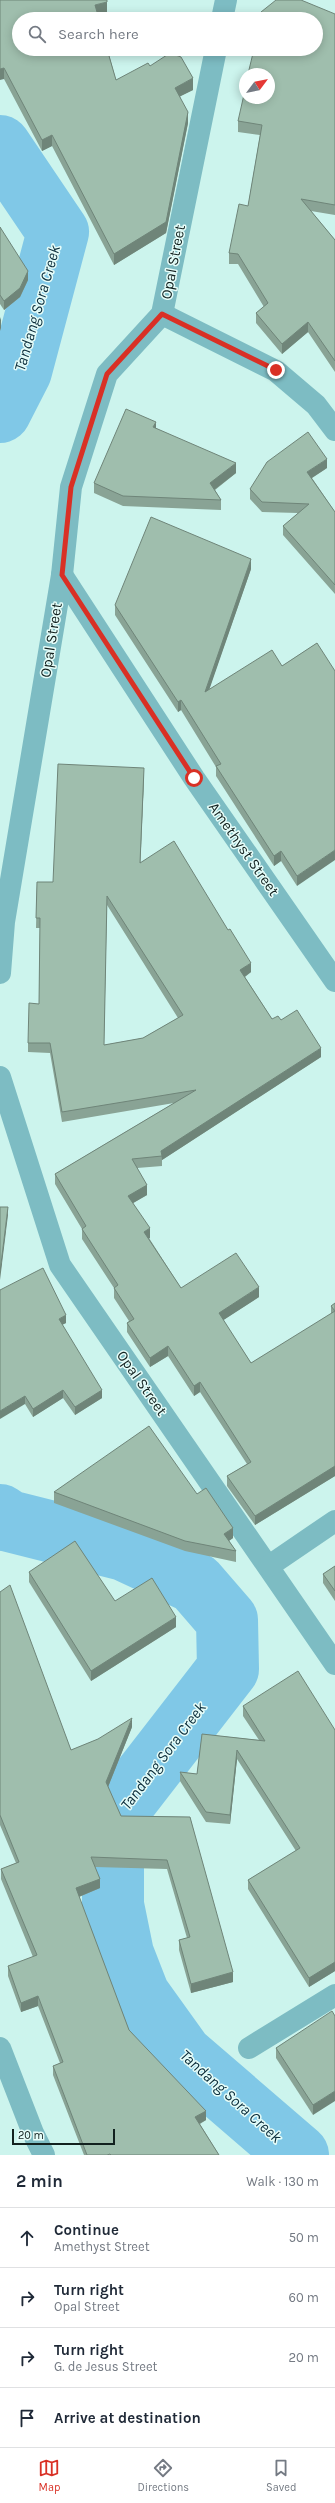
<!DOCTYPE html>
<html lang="en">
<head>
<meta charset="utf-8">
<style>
  :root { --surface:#fff; --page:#f2f2f3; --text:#1f2937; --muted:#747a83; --line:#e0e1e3; --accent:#d93025 }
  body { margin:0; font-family:Karla,sans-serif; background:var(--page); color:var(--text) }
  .compass { position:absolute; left:239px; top:68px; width:36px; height:36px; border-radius:50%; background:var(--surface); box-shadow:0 2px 10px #0003; rotate:58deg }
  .scale { position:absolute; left:12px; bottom:10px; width:103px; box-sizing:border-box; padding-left:4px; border:2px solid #12211f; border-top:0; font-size:11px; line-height:14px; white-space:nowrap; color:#12211f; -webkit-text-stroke:3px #e6fdf9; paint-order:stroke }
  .stop { position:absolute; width:12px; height:12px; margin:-9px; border:3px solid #d93025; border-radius:50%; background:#fff }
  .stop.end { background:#d93025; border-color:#fff; box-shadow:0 1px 4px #0008 }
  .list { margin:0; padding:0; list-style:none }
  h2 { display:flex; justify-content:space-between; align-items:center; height:52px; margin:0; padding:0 16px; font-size:17px }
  h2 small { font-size:13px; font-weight:400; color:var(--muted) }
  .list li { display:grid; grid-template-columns:26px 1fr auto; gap:12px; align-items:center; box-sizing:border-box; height:60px; padding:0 16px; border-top:1px solid var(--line) }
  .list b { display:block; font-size:15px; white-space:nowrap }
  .list p { margin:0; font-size:13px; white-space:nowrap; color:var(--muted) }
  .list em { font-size:13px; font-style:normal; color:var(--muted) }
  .icon { flex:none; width:22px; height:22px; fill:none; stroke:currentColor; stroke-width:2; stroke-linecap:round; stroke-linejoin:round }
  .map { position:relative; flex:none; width:335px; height:2155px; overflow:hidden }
  .search { position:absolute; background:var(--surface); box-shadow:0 2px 10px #0003; left:12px; right:12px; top:12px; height:44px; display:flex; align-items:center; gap:10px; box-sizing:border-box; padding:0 14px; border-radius:22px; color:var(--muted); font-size:15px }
  .sheet { height:292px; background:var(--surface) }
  nav { display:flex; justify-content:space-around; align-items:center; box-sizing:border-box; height:56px; border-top:1px solid var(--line); background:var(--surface); font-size:11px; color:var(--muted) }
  nav a { display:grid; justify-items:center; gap:2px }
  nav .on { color:var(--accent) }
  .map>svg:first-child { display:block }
</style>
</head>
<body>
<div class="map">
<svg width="335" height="2155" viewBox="0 0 335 2155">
  <rect width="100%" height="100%" fill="#ccf4ed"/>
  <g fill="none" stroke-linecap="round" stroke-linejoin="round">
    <g stroke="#80c8e7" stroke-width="62">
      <polyline points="0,146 58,232 21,371 0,412"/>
      <polyline points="0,1515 9,1521 124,1550 195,1583 227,1620 228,1669 125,1802 115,1825 113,1850 113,1905 123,1954 139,1995 182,2055 298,2155"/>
    </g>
    <g stroke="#7dbcc3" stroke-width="22">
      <polyline points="222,19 226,0"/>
      <polyline points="162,314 276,371 316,405 335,430"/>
      <polyline points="62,575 194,778 335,981"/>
      <polyline points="0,973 4,922 62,575 71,487 107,374 162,314 216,49"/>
      <polyline points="0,1077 60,1265 335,1664"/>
      <polyline points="269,1566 335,1521"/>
      <polyline points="0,2048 33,2133 44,2155"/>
      <polyline points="249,2048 335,1995"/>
    </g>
  </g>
  <g fill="#89a395" fill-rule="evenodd">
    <polygon points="0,0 107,13 98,15 116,80 150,66 193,90 180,96 188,123 166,233 114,265 52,146 42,151 4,79"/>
    <polygon points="335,14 335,215 311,211 335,240 335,372 308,332 282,354 256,323 256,313 264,307 238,264 229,264 229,253 248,206 260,135 238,132 238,121"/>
    <polygon points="0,227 28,280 20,297 4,310 0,304"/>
    <polygon points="156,428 236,473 215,490 221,500 221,510 123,506 94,493 94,483"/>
    <polygon points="327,468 312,478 335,512 335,594 283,535 283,526 298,513 262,512 250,499 250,489"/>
    <polygon points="251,569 209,689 282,666 317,643 297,886 281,861 274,866 216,776 216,767 181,710 178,712 115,615 115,605"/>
    <path d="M144 777 140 862 251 972 245 977 272 1019 281 1020 321 1057 162 1160V1166L137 1168 147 1195 133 1203 150 1238H149L181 1288 259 1297 223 1320 251 1363 331 1314V1306L335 1303V1476L255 1525 227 1486V1476L247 1464 200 1392 194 1396 168 1356 150 1367 127 1332V1323L129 1321 114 1298V1288L82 1239V1229L55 1184V1174L174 1103 62 1122 50 1053 28 1052V1043L39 1004 40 928H36L37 882H53ZM107 905 178 1018 143 1038 104 1045Z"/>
    <polygon points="0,1290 66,1323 62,1325 102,1398 75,1415 63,1398 33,1417 25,1404"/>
    <polygon points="54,1492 197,1494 233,1538 229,1541 236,1551 236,1562 185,1551 54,1503"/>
    <polygon points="335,1566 335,1601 323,1583 323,1574"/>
    <polygon points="29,1572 115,1601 176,1627 91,1681 29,1582"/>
    <polygon points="0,1592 71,1750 132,1727 108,1787 121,1816 190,1817 233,1982 191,1993 179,1950 179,1940 187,1938 167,1869 95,1867 100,1888 79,1897 129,2030 206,2120 200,2124 219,2155 84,2155 53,2075 53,2066 60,2063 38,2006 21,2012 8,1976 8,1966 33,1957 1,1879 1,1869 16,1863 0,1825"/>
    <polygon points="243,1706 335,1730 335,1971 309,1987 248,1889 248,1880 296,1851 237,1759 230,1824 206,1822 180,1781 180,1772 197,1774 202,1734 259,1740 243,1716"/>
    <polygon points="335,2016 313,2115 276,2058 276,2048"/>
  </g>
  <g fill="#6f8579">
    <polygon points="107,2 107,13 95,16 95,5"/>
    <polygon points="4,68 4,79 0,80 0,69"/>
    <polygon points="193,78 193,90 175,99 175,88"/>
    <polygon points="188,112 188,123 166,233 114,265 114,254"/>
    <polygon points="52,135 52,146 42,151 42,140"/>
    <polygon points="28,271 28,280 20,297 4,310 4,301"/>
    <polygon points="1,317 1,328 0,331 0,320"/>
    <polygon points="308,322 308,332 282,354 282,344"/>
    <polygon points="156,422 156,432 153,427"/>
    <polygon points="327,459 327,468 307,481 307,472"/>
    <polygon points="236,463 236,473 210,493 210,483"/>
    <polygon points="251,559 251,569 205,702 205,692"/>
    <polygon points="181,700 181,710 178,712 178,702"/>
    <polygon points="144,768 144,777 140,872 140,863"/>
    <polygon points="335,850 335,860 297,886 297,876"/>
    <polygon points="281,851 281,861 274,866 274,856"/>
    <polygon points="251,963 251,972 240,980 240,970"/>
    <polygon points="321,1048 321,1057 162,1160 161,1151"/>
    <polygon points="147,1185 147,1195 128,1206 128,1196"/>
    <polygon points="8,1207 8,1215 0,1280 0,1272"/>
    <polygon points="150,1228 150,1238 144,1241 144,1232"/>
    <polygon points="259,1287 259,1297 219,1323 219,1313"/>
    <polygon points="66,1315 66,1323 59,1326 59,1319"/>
    <polygon points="168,1346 168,1356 150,1367 150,1358"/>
    <polygon points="200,1382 200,1392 194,1396 194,1386"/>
    <polygon points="63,1390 63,1398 33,1417 33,1409"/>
    <polygon points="102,1390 102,1398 75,1415 75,1407"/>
    <polygon points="25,1396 25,1404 0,1419 0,1411"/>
    <polygon points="335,1466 335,1476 255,1525 255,1516"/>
    <polygon points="233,1528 233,1538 224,1544 224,1534"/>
    <polygon points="176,1617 176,1627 91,1681 91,1671"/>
    <polygon points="132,1718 132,1727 106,1792 106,1782"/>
    <polygon points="237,1750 237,1759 230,1824 230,1815"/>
    <polygon points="100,1879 100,1888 76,1898 76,1888"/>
    <polygon points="335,1962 335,1971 309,1987 309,1978"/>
    <polygon points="233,1972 233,1982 191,1993 191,1984"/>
    <polygon points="38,1996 38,2006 21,2012 21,2003"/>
    <polygon points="335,2091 335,2101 313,2115 313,2105"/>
    <polygon points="206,2111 206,2120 195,2126 195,2117"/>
  </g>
  <g fill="#9fbead" stroke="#6f8579" fill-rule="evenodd">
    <polygon points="0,0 107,0 107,2 95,5 99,19 19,19 19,49 107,49 116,80 148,63 150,66 170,53 181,57 193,78 175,88 188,112 166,222 114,254 52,135 42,140 4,68 0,69"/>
    <polygon points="276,0 301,0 335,14 335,205 301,199 335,240 335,361 308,322 282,344 256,313 268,303 238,254 229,253 239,204 248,206 262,125 238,121 245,90 245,98 269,98 269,74 248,74 254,49 316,49 316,19 260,19 261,12"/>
    <polygon points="0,227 28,271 20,288 4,301 0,295"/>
    <polygon points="126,409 156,422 153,427 236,463 210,483 221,500 123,496 94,483"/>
    <polygon points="308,432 327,459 307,472 335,512 335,585 283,526 309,504 262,502 250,489 267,462"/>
    <polygon points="151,517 251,559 205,692 272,650 282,666 317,643 335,671 335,850 297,876 281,851 274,856 216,766 221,764 181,700 178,702 115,605"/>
    <path d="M58 764 144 768 140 863 174 841 228 930 230 929 251 963 240 970 272 1019 278 1016 281 1020 297 1010 321 1048 161 1151 162 1156 132 1159 147 1185 128 1196 150 1228 144 1232 181 1288 236 1253 259 1287 219 1313 251 1363 335 1311 331 1306 335 1303V1466L255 1516 227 1476 251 1462 200 1382 194 1386 168 1346 150 1358 127 1323 134 1319 114 1288 118 1285 82 1229 86 1226 55 1174 196 1090 62 1112 50 1043H28L29 1003 39 1004 40 918H36L37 882H53ZM107 896 183 1015 143 1038 104 1045Z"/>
    <polygon points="0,1207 8,1207 0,1272"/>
    <polygon points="43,1268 66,1315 59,1319 102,1390 75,1407 63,1390 33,1409 25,1396 0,1411 0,1290"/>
    <polygon points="149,1426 197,1494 206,1488 233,1528 224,1534 236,1551 185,1541 54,1492"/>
    <polygon points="75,1541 115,1601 152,1578 176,1617 91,1671 29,1572"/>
    <polygon points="335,1566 335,1591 323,1574"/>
    <polygon points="10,1585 71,1750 98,1739 132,1718 106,1782 121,1816 190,1817 233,1972 191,1984 179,1940 190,1937 167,1860 91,1857 100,1879 76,1888 129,2030 206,2111 195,2117 219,2155 111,2155 110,2154 107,2155 87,2155 53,2066 63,2062 38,1996 21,2003 8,1966 37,1955 1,1869 19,1862 0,1815 0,1592"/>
    <polygon points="298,1671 335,1730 335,1962 309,1978 248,1880 300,1848 237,1750 230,1815 206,1812 180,1772 197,1774 202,1734 265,1741 243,1706"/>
    <polygon points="332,2011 335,2016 335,2091 313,2105 276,2048"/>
  </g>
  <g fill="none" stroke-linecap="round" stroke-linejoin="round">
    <polyline stroke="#d93025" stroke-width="5" points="194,778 62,575 71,487 107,374 162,314 276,370"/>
  </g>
  <g text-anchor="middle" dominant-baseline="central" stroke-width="3" stroke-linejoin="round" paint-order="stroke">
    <g font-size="15" fill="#12211f" stroke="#e6fdf9">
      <text transform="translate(173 262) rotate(-79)">Opal Street</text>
      <text transform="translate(51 640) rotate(-81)">Opal Street</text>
      <text transform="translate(244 849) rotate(55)">Amethyst Street</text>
      <text transform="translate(142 1383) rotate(55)">Opal Street</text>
    </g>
    <g font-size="16" font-style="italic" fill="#0c2e3c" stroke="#e6fdf9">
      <text transform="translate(37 308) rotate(-74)">Tandang Sora Creek</text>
      <text transform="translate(163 1756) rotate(-53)">Tandang Sora Creek</text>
      <text transform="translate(231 2096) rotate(42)">Tandang Sora Creek</text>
    </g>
  </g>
</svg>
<svg class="compass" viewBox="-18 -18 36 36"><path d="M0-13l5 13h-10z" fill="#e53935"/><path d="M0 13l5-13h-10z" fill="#747a83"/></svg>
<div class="scale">20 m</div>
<div class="stop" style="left:194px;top:778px"></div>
<div class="stop end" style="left:276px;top:370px"></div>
<div class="search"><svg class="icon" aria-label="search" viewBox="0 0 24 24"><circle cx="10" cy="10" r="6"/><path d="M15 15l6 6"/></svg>Search here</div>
</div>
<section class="sheet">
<h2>2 min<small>Walk · 130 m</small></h2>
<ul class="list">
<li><svg class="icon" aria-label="ahead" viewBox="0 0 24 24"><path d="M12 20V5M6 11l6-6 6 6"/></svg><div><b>Continue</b><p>Amethyst Street</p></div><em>50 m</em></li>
<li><svg class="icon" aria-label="right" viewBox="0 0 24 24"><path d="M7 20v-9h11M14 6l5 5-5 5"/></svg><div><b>Turn right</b><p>Opal Street</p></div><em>60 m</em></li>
<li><svg class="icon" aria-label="right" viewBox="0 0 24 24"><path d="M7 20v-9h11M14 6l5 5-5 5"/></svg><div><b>Turn right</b><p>G. de Jesus Street</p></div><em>20 m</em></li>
<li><svg class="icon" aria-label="arrive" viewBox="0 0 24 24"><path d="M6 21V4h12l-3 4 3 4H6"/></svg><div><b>Arrive at destination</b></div></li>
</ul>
</section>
<nav>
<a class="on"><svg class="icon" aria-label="map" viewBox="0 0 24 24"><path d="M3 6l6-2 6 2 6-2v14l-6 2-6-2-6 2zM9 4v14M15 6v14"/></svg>Map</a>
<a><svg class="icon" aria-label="directions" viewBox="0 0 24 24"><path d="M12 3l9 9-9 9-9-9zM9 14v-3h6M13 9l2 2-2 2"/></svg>Directions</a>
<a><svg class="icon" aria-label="saved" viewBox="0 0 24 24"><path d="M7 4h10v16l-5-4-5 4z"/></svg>Saved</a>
</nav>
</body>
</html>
